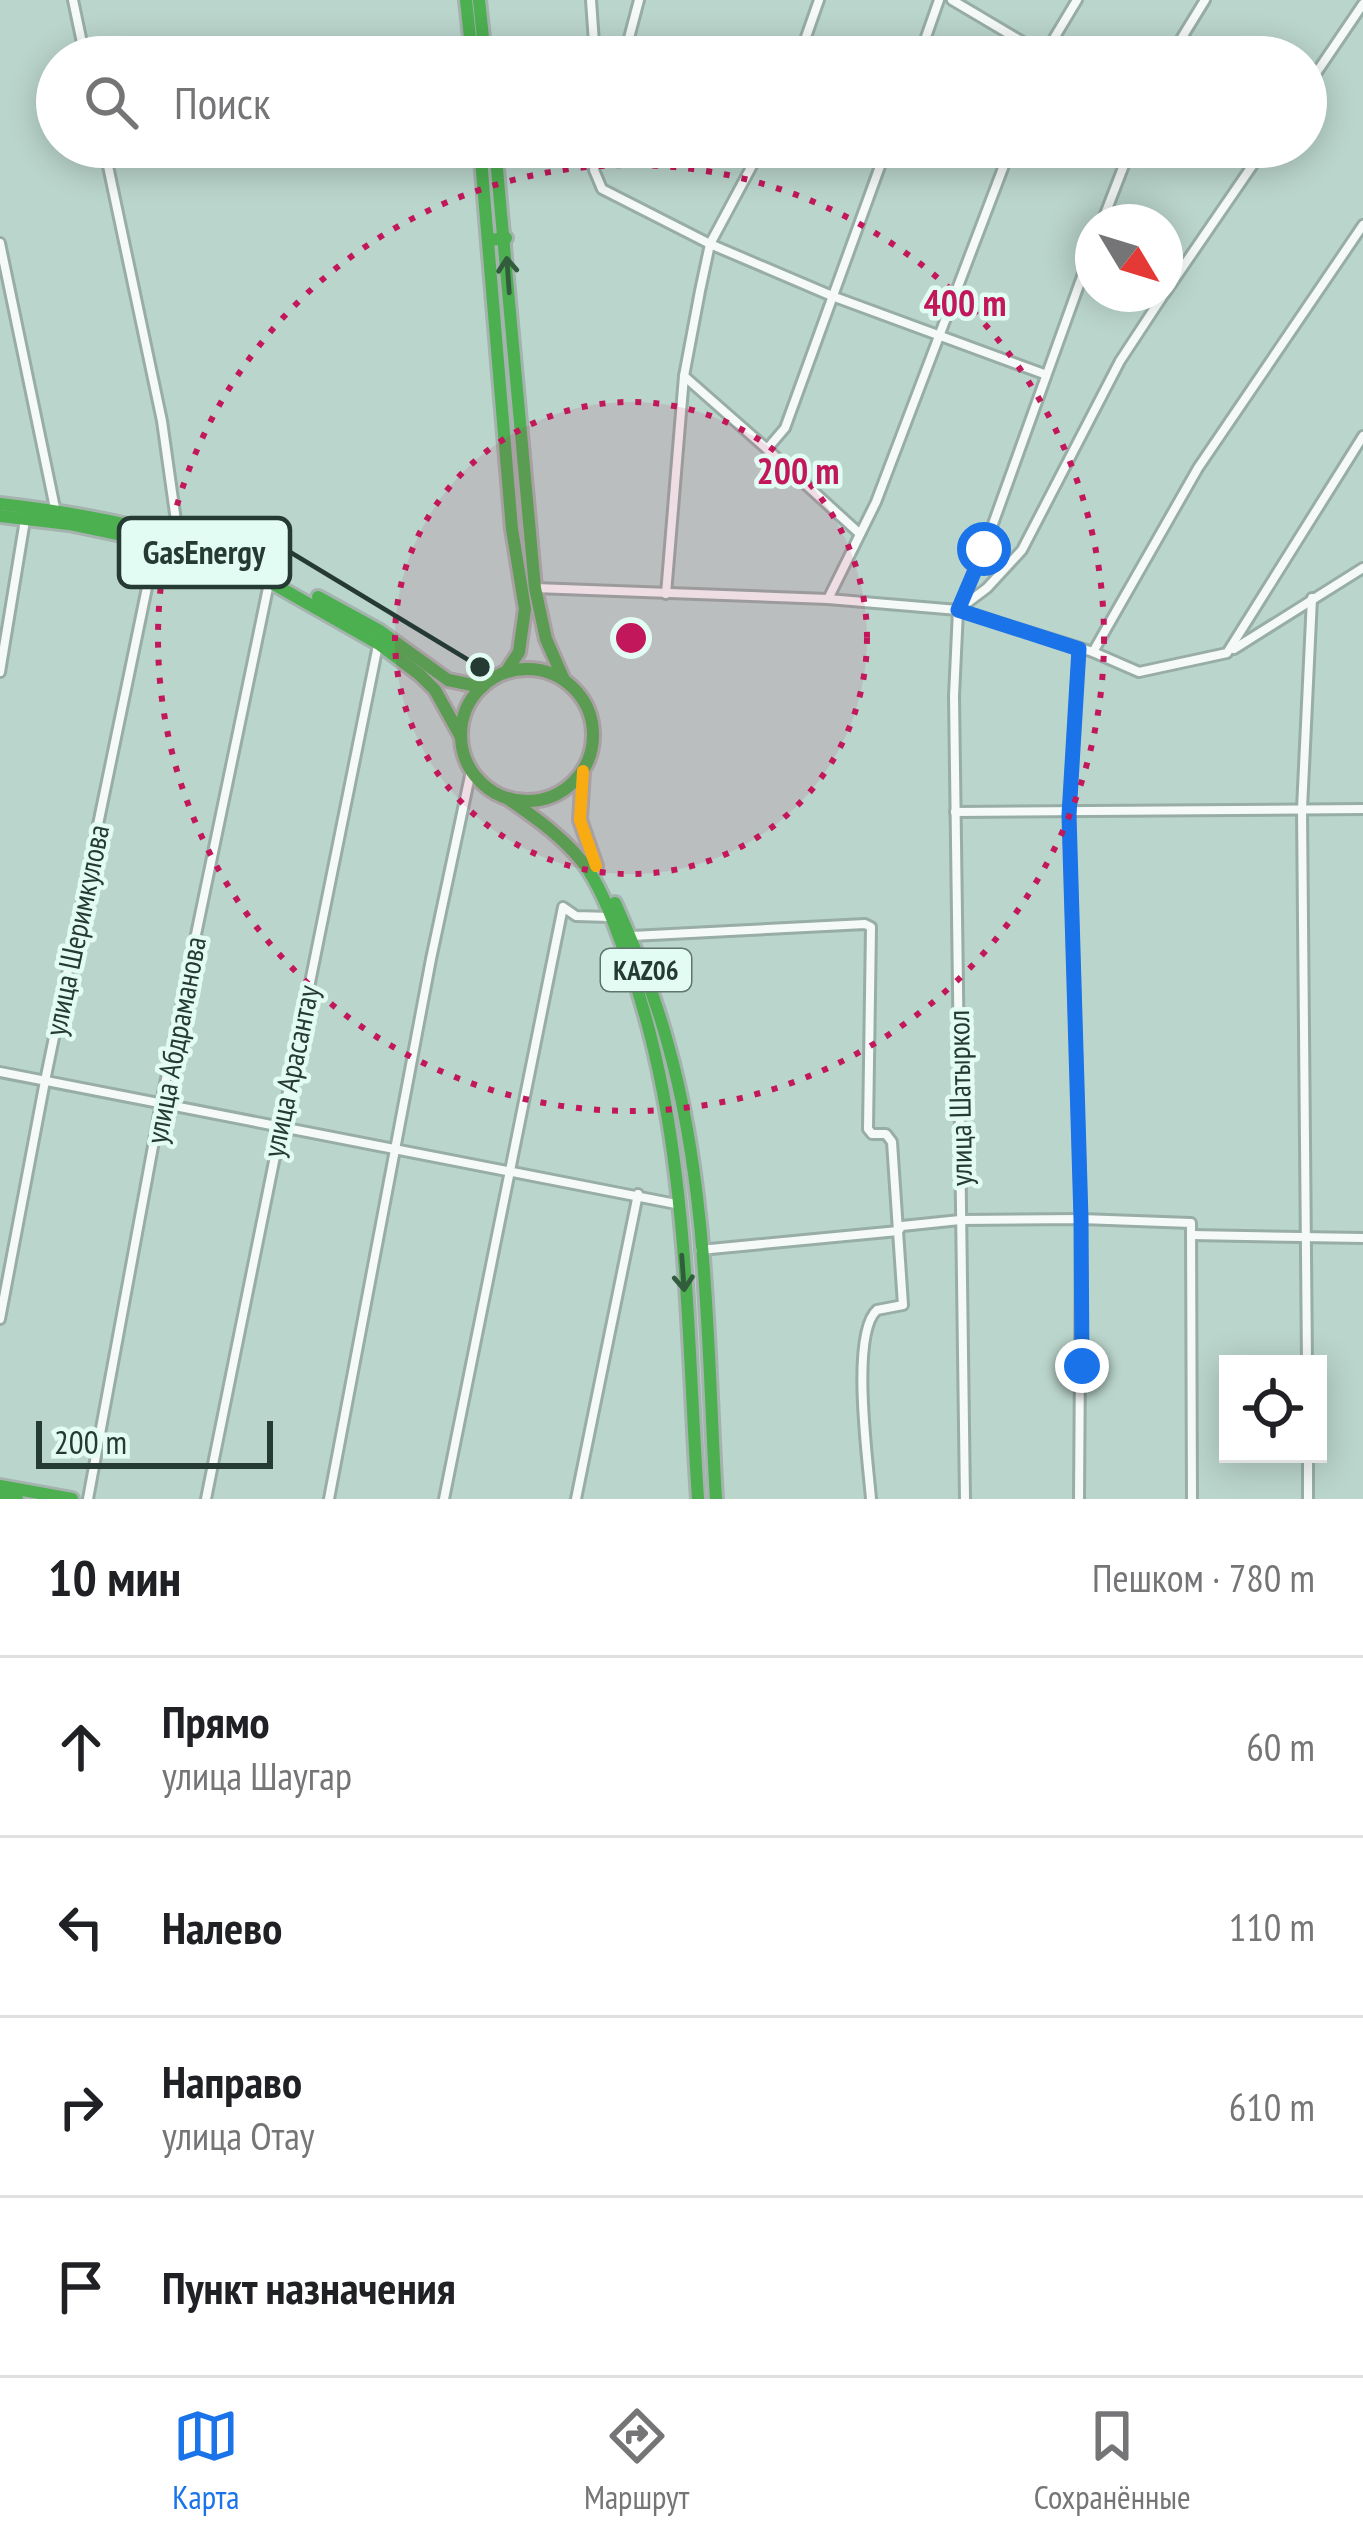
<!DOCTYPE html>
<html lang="ru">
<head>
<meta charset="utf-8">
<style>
  :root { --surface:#fff; --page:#f2f2f2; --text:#202124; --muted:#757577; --line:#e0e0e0; --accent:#1a73e8 }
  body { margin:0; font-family:"PT Sans Narrow",sans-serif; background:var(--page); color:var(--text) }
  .controls { position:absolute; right:36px; bottom:36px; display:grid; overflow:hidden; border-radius:0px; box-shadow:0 6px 30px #0003 }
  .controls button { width:108px; height:108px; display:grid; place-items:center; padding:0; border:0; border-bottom:3px solid var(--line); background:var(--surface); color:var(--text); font:60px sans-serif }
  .compass { position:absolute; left:1075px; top:204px; width:108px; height:108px; border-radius:50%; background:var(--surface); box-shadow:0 6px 30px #0003; rotate:128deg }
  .scale { position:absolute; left:36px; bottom:30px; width:237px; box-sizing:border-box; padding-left:12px; border:6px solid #253a33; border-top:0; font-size:33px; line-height:42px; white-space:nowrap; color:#253a33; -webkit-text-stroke:9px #e3fcf3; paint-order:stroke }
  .stop { position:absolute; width:36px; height:36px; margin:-27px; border:9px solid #1a73e8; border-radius:50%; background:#fff }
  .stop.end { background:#1a73e8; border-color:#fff; box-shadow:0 3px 12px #0008 }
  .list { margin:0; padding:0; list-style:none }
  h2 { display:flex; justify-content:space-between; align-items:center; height:156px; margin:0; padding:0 48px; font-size:51px }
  h2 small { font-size:39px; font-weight:400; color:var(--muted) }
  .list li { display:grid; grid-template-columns:78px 1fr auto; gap:36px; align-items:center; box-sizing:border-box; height:180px; padding:0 48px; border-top:3px solid var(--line) }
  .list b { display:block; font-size:45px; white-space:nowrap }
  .list p { margin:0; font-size:39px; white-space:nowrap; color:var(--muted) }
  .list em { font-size:39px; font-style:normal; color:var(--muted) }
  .icon { flex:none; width:66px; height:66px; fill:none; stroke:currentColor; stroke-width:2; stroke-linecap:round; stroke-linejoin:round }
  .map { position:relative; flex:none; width:1363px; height:1499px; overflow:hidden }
  .search { position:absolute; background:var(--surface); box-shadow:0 6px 30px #0003; left:36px; right:36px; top:36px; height:132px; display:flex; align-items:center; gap:30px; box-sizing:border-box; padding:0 42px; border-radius:66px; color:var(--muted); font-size:45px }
  .sheet { height:876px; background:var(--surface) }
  nav { display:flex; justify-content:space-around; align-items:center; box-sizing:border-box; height:168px; border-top:3px solid var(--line); background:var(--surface); font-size:33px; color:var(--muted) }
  nav a { display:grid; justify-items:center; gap:6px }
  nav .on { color:var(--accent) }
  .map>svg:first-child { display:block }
</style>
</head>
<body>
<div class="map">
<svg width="1363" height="1499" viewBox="0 0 1363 1499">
  <rect width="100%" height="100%" fill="#bad5cc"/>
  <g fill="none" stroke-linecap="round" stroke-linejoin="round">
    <defs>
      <g id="street">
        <polyline points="73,0 85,57"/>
        <polyline points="591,0 595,57"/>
        <polyline points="952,0 1048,57"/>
        <polyline points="1044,55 1077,0"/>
        <polyline points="624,57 639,0"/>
        <polyline points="799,57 819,0"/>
        <polyline points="919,57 939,0"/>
        <polyline points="1170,57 1205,0"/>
        <polyline points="1306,88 1363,4"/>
        <polyline points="104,147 162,421 178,535"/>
        <polyline points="600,147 594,170 602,189 710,244 832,296 1044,374"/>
        <polyline points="1102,222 1131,147"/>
        <polyline points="0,243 55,508"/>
        <polyline points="1165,293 1265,147"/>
        <polyline points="684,376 767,449 785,428 887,147"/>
        <polyline points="767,449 859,533"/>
        <polyline points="535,588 828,599 958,610 1093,652 1139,672 1227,653 1363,436"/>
        <polyline points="666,594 684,376 700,291 710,244 762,147"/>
        <polyline points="828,599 876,502 1011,147"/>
        <polyline points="959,609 987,588 1022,550 1120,361 1164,294"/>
        <polyline points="1234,649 1363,568"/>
        <polyline points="1093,652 1198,468 1363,225"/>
        <polyline points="0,672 25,520"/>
        <polyline points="955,812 1363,809"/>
        <path d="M632 936 865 924 871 927 868 1129 872 1134H886L892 1142 903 1305 877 1310C850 1334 868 1461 871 1499"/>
        <polyline points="0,1072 676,1204"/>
        <polyline points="1191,1235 1363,1238"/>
        <polyline points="700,1250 898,1231 902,1226 960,1220 1081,1219 1191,1223 1192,1499"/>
        <polyline points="0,1319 45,1081 156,544"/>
        <polyline points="1307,1364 1302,809 1312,598"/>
        <polyline points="1308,1454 1308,1499"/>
        <polyline points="88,1499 161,1103 269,583"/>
        <polyline points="206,1499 378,645"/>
        <polyline points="329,1499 431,959 471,771"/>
        <polyline points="444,1499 563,907 576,916 610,917"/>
        <polyline points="576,1499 638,1194"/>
        <polyline points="965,1499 954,696 958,610 984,549 1093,246"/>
        <polyline points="1079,1499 1081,1219 1069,815 1079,649"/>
      </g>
      <g id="fast">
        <polyline points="466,0 472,57"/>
        <polyline points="479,0 485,57"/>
        <polyline points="480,147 512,529 525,609 519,652 506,672"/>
        <polyline points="495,147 535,588 546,639 564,680"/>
        <polyline points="490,240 506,238"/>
        <path d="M0 504C96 515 188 534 276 574"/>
        <polyline points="0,516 69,524 189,549 270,582 379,644 420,675 435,690 461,737"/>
        <polyline points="318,597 380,631 448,680 482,687"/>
        <circle cx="527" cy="735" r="66"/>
        <path d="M507 798C536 818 569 841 589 871 607 900 617 932 629 964 689 1133 686 1321 698 1499"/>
        <path d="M615 903C635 948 654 993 667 1041 709 1188 707 1347 716 1499"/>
        <polyline points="0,1486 72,1499"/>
        <polyline points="0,1496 17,1499"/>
      </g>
      <polyline id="slow" points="583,771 580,820 596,866"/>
    </defs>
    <use href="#street" stroke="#97ada6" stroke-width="14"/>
    <use href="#fast" stroke="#a4b3ae" stroke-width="18"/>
    <use href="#slow" stroke="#a4b3ae" stroke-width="18"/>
    <use href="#street" stroke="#f5f9f7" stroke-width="8"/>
    <use href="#fast" stroke="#4caf50" stroke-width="12"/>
    <use href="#slow" stroke="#ffc107" stroke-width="12"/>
  </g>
  <defs><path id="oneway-shaft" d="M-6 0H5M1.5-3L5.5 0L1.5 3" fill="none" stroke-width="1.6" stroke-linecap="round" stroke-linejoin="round" transform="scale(3)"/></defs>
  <g stroke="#315d3c">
    <use href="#oneway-shaft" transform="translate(508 275) rotate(-94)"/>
    <use href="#oneway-shaft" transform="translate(683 1273) rotate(86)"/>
  </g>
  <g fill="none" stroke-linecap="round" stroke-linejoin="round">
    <polyline stroke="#1a73e8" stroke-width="15" points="984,549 958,610 1079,649 1069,815 1081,1219 1082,1366"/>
  </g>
  <circle cx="631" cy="638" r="236" fill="#c2185b" fill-opacity=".12"/>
  <g fill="none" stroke="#c2185b" stroke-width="6" stroke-dasharray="6 12">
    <circle cx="631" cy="638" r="236"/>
    <circle cx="631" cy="638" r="473"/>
  </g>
  <g text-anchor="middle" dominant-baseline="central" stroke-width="9" stroke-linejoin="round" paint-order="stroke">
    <rect fill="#e3fcf3" stroke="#5e746d" stroke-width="3" x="601" y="949" width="90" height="42" rx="9"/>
    <g font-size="27" font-weight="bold" fill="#253a33">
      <text x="646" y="970">KАZ06</text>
    </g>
    <g font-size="30" fill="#253a33" stroke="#e3fcf3">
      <text transform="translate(76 930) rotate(-78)">улица Шеримкулова</text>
      <text transform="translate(175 1040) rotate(-79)">улица Абдраманова</text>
      <text transform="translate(290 1071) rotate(-78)">улица Арасантау</text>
      <text transform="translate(959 1098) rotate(-91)">улица Шатыркол</text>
    </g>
  </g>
  <circle cx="631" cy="638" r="18" fill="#c2185b" stroke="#e3fcf3" stroke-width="6"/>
  <g font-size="36" text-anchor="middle" font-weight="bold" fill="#c2185b" stroke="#e3fcf3" stroke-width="9" stroke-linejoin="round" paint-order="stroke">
    <text x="965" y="316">400 m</text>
    <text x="798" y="484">200 m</text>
  </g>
  <path fill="none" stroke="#253a33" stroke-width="4.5" d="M480 667L290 552"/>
  <circle fill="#253a33" stroke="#e3fcf3" stroke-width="4.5" cx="480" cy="667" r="12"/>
  <rect fill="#e3fcf3" stroke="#253a33" stroke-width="4.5" x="119" y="518" width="171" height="69" rx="12"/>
  <g font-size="33" text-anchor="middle" font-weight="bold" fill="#253a33">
    <text x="204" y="564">GasEnergy</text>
  </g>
</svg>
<div class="controls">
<button><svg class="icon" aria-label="locate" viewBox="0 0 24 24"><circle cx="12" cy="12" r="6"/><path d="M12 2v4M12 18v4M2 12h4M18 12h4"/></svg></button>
</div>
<svg class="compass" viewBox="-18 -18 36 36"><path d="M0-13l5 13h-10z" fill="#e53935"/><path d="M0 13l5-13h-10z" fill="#757577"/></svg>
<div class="scale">200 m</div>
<div class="stop" style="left:984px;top:549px"></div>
<div class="stop end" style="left:1082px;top:1366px"></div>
<div class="search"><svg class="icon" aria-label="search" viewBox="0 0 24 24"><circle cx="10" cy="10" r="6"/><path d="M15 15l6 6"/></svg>Поиск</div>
</div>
<section class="sheet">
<h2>10 мин<small>Пешком · 780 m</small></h2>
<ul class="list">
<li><svg class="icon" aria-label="ahead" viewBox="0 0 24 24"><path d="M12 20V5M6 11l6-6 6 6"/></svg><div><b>Прямо</b><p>улица Шаугар</p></div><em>60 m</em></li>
<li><svg class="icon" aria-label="left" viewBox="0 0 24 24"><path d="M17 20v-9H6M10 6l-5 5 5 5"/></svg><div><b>Налево</b></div><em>110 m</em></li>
<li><svg class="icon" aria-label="right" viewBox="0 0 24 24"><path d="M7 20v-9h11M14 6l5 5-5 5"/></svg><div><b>Направо</b><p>улица Отау</p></div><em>610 m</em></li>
<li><svg class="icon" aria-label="arrive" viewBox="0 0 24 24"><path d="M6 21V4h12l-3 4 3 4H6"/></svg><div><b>Пункт назначения</b></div></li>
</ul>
</section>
<nav>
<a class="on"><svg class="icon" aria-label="map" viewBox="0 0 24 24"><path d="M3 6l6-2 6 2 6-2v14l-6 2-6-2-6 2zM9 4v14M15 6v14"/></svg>Карта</a>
<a><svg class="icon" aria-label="directions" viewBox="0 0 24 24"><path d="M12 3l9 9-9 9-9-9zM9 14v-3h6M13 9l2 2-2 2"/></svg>Маршрут</a>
<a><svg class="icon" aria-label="saved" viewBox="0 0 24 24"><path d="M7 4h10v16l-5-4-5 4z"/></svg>Сохранённые</a>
</nav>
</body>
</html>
